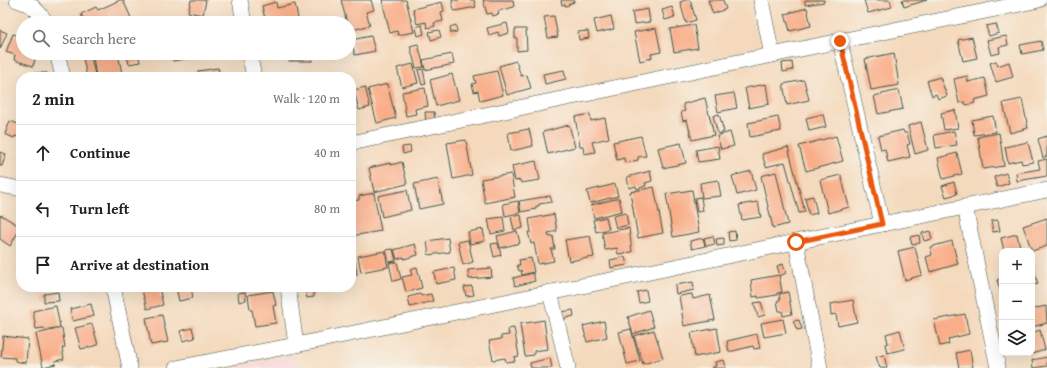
<!DOCTYPE html>
<html lang="en">
<head>
<meta charset="utf-8">
<style>
  :root { --surface:#fff; --page:#f6f6f6; --text:#202124; --muted:#757577; --line:#e0e0e0 }
  body { margin:0; font-family:"Gentium Book Plus",serif; background:var(--page); color:var(--text) }
  .controls { position:absolute; right:12px; bottom:12px; display:grid; overflow:hidden; border-radius:8px; box-shadow:0 4px 16px #0002 }
  .controls button { width:36px; height:36px; display:grid; place-items:center; padding:0; border:0; border-bottom:1px solid var(--line); background:var(--surface); color:var(--text); font:20px sans-serif }
  .stop { position:absolute; width:12px; height:12px; margin:-9px; border:3px solid #ea580c; border-radius:50%; background:#fff }
  .stop.end { background:#ea580c; border-color:#fff; box-shadow:0 1px 4px #0008 }
  .list { margin:0; padding:0; list-style:none }
  h2 { display:flex; justify-content:space-between; align-items:center; height:52px; margin:0; padding:0 16px; font-size:17px }
  h2 small { font-size:13px; font-weight:400; color:var(--muted) }
  .list li { display:grid; grid-template-columns:26px 1fr auto; gap:12px; align-items:center; box-sizing:border-box; height:56px; padding:0 16px; border-top:1px solid var(--line) }
  .list b { display:block; font-size:15px; white-space:nowrap }
  .list em { font-size:13px; font-style:normal; color:var(--muted) }
  .icon { flex:none; width:22px; height:22px; fill:none; stroke:currentColor; stroke-width:2; stroke-linecap:round; stroke-linejoin:round }
  .map { position:relative; flex:none; width:1047px; height:368px; overflow:hidden }
  .search { position:absolute; background:var(--surface); box-shadow:0 4px 16px #0002; left:16px; top:16px; width:340px; height:44px; display:flex; align-items:center; gap:10px; box-sizing:border-box; padding:0 14px; border-radius:22px; color:var(--muted); font-size:15px }
  .panel { position:absolute; background:var(--surface); box-shadow:0 4px 16px #0002; left:16px; top:72px; width:340px; height:220px; border-radius:16px }
  .map>svg:first-child { display:block }
</style>
</head>
<body>
<div class="map">
<svg width="1047" height="368" viewBox="0 0 1047 368">
  <rect width="100%" height="100%" fill="#f7f3e8"/>
  <filter id="ink" filterUnits="userSpaceOnUse"><feTurbulence type="fractalNoise" baseFrequency=".025" numOctaves="2"/><feDisplacementMap in="SourceGraphic" scale="8" xChannelSelector="R" yChannelSelector="G"/><feConvolveMatrix kernelMatrix="1 2 1 2 8 2 1 2 1" color-interpolation-filters="sRGB"/></filter>
  <filter id="wash" filterUnits="userSpaceOnUse"><feTurbulence type="fractalNoise" baseFrequency=".012" numOctaves="4" result="noise"/><feDisplacementMap in="SourceGraphic" scale="16" xChannelSelector="R" yChannelSelector="G"/><feGaussianBlur stdDeviation="0.9" result="paint"/><feColorMatrix in="noise" values="0 0 0 0 0 0 0 0 0 0 0 0 0 0 0 0 0 1.4 0 .05"/><feComposite in="paint" operator="in"/></filter>
  <g filter="url(#wash)">
    <rect width="100%" height="100%" fill="#f4d9bc"/>
    <polygon fill="#f7cfd4" points="291,355 298,368 233,368"/>
    <g id="blocks">
      <g fill="#f9ae89">
        <polygon points="120,0 123,0 132,20 125,23 85,23 81,14 96,7 98,10"/>
        <polygon points="191,0 206,0 203,15 188,12"/>
        <polygon points="341,0 371,0 374,10 366,12 370,25 349,31 349,23 347,23"/>
        <polygon points="382,0 406,0 414,32 398,35 397,31 390,33"/>
        <polygon points="452,0 474,0 476,7 454,11"/>
        <polygon points="483,0 513,0 514,7 498,11 499,14 493,16 492,13 487,14"/>
        <polygon points="561,0 574,0 574,2 569,4 569,5 565,6 565,4 562,5"/>
        <polygon points="686,0 690,0 696,20 686,23 680,2"/>
        <polygon points="708,0 723,0 726,9 713,14"/>
        <polygon points="805,0 824,0 824,2 805,5"/>
        <polygon points="864,0 890,0 892,7 868,13"/>
        <polygon points="902,0 927,0 904,7"/>
        <polygon points="276,2 277,8 295,4 299,23 266,23 262,6"/>
        <polygon points="442,2 444,11 441,12 443,21 434,23 435,26 427,28 426,22 417,24 413,9"/>
        <polygon points="672,7 675,17 665,20 662,10"/>
        <polygon points="807,8 811,26 790,31 785,14"/>
        <polygon points="648,9 650,22 634,24 632,12"/>
        <polygon points="554,16 558,37 548,38 544,17"/>
        <polygon points="611,16 614,29 597,33 594,20"/>
        <polygon points="507,23 509,33 499,36 498,32 489,35 487,28"/>
        <polygon points="996,24 999,33 989,36 986,26"/>
        <polygon points="422,25 424,34 418,36 416,27"/>
        <polygon points="456,25 457,32 451,33 450,27"/>
        <polygon points="694,25 698,48 674,52 670,29"/>
        <polygon points="656,28 661,52 651,54 652,58 640,61 634,32"/>
        <polygon points="515,29 526,29 527,50 517,51 517,38 515,38"/>
        <polygon points="0,30 7,33 0,49"/>
        <polygon points="439,30 441,37 431,40 429,32"/>
        <polygon points="588,31 589,38 579,40 578,32"/>
        <polygon points="13,34 23,37 23,53 37,53 33,66 14,60 15,55 6,52"/>
        <polygon points="371,36 375,51 355,55 351,40"/>
        <polygon points="1006,36 1008,45 999,47 1000,53 991,55 987,40"/>
        <polygon points="972,37 977,58 963,61 958,40"/>
        <polygon points="1041,41 1043,50 1022,54 1020,45"/>
        <polygon points="418,44 424,67 416,68 410,46"/>
        <polygon points="109,53 118,53 122,74 106,77 96,77 93,56"/>
        <polygon points="126,53 138,53 140,62 129,64"/>
        <polygon points="171,53 190,53 191,58 173,61"/>
        <rect x="289" y="53" width="23" height="8"/>
        <polygon points="894,53 899,85 871,90 865,59"/>
        <polygon points="452,54 454,64 425,70 423,60"/>
        <polygon points="91,56 95,75 87,77 83,58"/>
        <polygon points="516,61 521,76 527,75 531,88 507,95 499,66"/>
        <polygon points="996,61 998,66 1009,62 1013,77 996,82 990,63"/>
        <polygon points="792,62 793,70 783,72 782,63"/>
        <polygon points="413,64 418,83 402,87 397,68"/>
        <polygon points="218,68 220,77 199,77 198,71"/>
        <polygon points="423,69 426,84 422,85 418,70"/>
        <polygon points="564,70 566,79 545,84 543,74"/>
        <polygon points="497,71 503,95 480,101 478,91 474,92 472,84 476,83 474,76"/>
        <polygon points="347,72 348,77 329,77 329,76"/>
        <rect x="33" y="73" width="14" height="4"/>
        <polygon points="315,73 315,77 280,77 280,74"/>
        <polygon points="452,74 459,100 436,106 430,80"/>
        <polygon points="967,76 968,82 985,78 989,96 974,100 975,103 966,105 965,102 959,103 954,79"/>
        <polygon points="940,77 947,96 938,99 936,94 932,96 927,81"/>
        <polygon points="804,80 809,100 787,105 783,84"/>
        <polygon points="387,84 396,118 377,123 368,89"/>
        <polygon points="766,84 769,104 749,108 745,88"/>
        <polygon points="365,87 370,107 359,110 354,90"/>
        <polygon points="425,88 428,106 415,109 416,114 406,116 402,92"/>
        <polygon points="899,90 903,109 878,114 874,96"/>
        <polygon points="734,93 737,108 718,112 715,96"/>
        <polygon points="705,98 714,135 692,140 687,120 683,121 681,112 685,111 683,104"/>
        <polygon points="1022,99 1028,128 1010,133 1003,103"/>
        <polygon points="955,110 958,128 944,130 941,113"/>
        <polygon points="425,112 434,112 435,121 426,122"/>
        <polygon points="590,114 591,121 605,118 609,138 592,142 595,152 584,154 583,146 580,146 575,117"/>
        <polygon points="719,114 724,132 718,134 713,116"/>
        <polygon points="823,114 826,127 809,131 806,118"/>
        <polygon points="993,116 996,132 974,135 972,120"/>
        <polygon points="778,117 781,131 750,137 748,123"/>
        <polygon points="10,121 21,125 21,130 19,137 15,136 14,138 5,134"/>
        <polygon points="921,122 928,150 915,154 908,126"/>
        <polygon points="569,125 575,147 548,154 543,132"/>
        <polygon points="529,129 533,146 511,151 508,133"/>
        <polygon points="903,130 904,133 907,133 910,144 907,145 910,157 888,162 885,149 881,150 878,136"/>
        <polygon points="954,131 957,145 936,148 934,135"/>
        <polygon points="730,132 734,146 721,149 717,136"/>
        <polygon points="999,133 1004,166 983,169 978,137"/>
        <polygon points="641,136 646,156 638,157 638,160 625,163 624,158 617,160 613,142"/>
        <polygon points="836,136 843,161 806,171 799,146"/>
        <polygon points="1047,136 1047,156 1043,158 1038,139"/>
        <polygon points="466,140 472,175 453,179 447,143"/>
        <polygon points="1028,142 1033,162 1022,164 1021,160 1008,163 1005,147"/>
        <polygon points="681,143 686,163 663,168 658,148"/>
        <polygon points="410,146 411,152 403,154 402,147"/>
        <polygon points="718,146 720,159 698,162 696,150"/>
        <polygon points="788,147 805,212 799,213 785,162 766,167 762,154"/>
        <polygon points="0,152 6,154 2,166 0,166"/>
        <polygon points="957,153 962,174 943,179 938,158"/>
        <polygon points="1047,159 1047,176 1017,181 1016,173 1040,169 1038,161"/>
        <polygon points="536,161 540,180 521,183 520,180 515,181 512,166"/>
        <polygon points="402,162 407,184 374,192 369,168 390,163 391,165"/>
        <polygon points="650,171 652,181 645,183 646,186 637,189 636,186 629,188 627,177"/>
        <polygon points="751,171 756,190 737,195 732,176"/>
        <polygon points="776,172 788,224 773,228 761,176"/>
        <polygon points="1006,173 1009,183 997,187 994,177"/>
        <polygon points="511,174 515,197 485,203 481,179"/>
        <polygon points="841,175 849,207 828,213 820,180"/>
        <polygon points="438,179 443,204 419,209 414,184"/>
        <polygon points="718,180 721,196 702,198 700,183"/>
        <polygon points="954,182 957,194 946,197 942,186"/>
        <polygon points="615,184 618,196 590,203 587,191"/>
        <polygon points="654,187 663,233 638,238 630,192"/>
        <polygon points="407,190 411,210 382,217 378,196"/>
        <polygon points="692,190 699,232 673,237 666,194"/>
        <polygon points="374,193 381,231 351,236 351,201 359,200 359,196"/>
        <polygon points="550,196 552,202 539,204 539,206 536,206 536,209 521,212 519,201"/>
        <polygon points="813,196 817,213 809,215 805,198"/>
        <polygon points="701,197 703,211 697,212 695,198"/>
        <polygon points="619,198 622,211 594,218 591,205"/>
        <polygon points="518,201 520,213 505,216 503,204"/>
        <polygon points="758,202 761,217 742,220 739,205"/>
        <polygon points="626,213 628,225 616,228 613,216"/>
        <polygon points="554,214 557,231 548,233 549,237 553,236 555,249 551,249 554,261 538,264 534,243 531,244 528,232 531,232 529,219"/>
        <polygon points="1,215 21,227 10,246 0,239 0,216"/>
        <polygon points="521,215 523,228 514,230 511,217"/>
        <polygon points="503,217 505,231 491,234 488,219"/>
        <polygon points="606,217 609,229 596,232 593,220"/>
        <polygon points="1047,218 1047,246 1032,251 1023,226"/>
        <polygon points="998,220 1000,231 993,232 991,221"/>
        <polygon points="629,228 632,252 618,254 617,248 605,250 602,233"/>
        <polygon points="483,229 485,241 470,244 468,232"/>
        <polygon points="517,231 520,243 500,248 497,236"/>
        <polygon points="735,231 736,240 729,241 728,232"/>
        <polygon points="930,231 932,239 924,241 922,233"/>
        <polygon points="1017,234 1021,251 1004,251 1001,238"/>
        <polygon points="919,235 920,243 912,245 910,237"/>
        <polygon points="590,236 594,257 569,261 565,240"/>
        <polygon points="713,236 715,244 706,246 704,238"/>
        <polygon points="448,238 450,252 429,255 427,241"/>
        <polygon points="703,238 705,246 692,249 690,241"/>
        <polygon points="724,238 724,245 717,246 716,239"/>
        <polygon points="468,240 473,262 463,265 458,242"/>
        <polygon points="952,241 958,264 930,272 926,257 932,255 930,247"/>
        <polygon points="498,243 501,255 494,257 491,244"/>
        <polygon points="415,244 418,255 404,259 404,257 397,259 394,250"/>
        <polygon points="915,247 922,275 905,280 898,251"/>
        <polygon points="393,249 396,261 389,262 386,250"/>
        <polygon points="385,251 388,267 361,272 358,256"/>
        <polygon points="625,257 627,265 611,268 610,260"/>
        <polygon points="531,258 534,272 522,275 521,270 519,271 517,265 520,265 519,260"/>
        <polygon points="355,262 357,275 351,276 351,263"/>
        <polygon points="397,262 401,279 393,281 389,263"/>
        <polygon points="783,264 786,273 780,276 777,266"/>
        <polygon points="1032,265 1038,284 1032,285"/>
        <polygon points="417,267 422,288 406,292 402,277 412,275 410,269"/>
        <polygon points="454,268 456,280 436,284 434,272"/>
        <polygon points="491,268 492,277 469,279 468,270"/>
        <polygon points="533,273 535,281 515,286 513,278"/>
        <polygon points="779,275 782,292 777,293 777,295 758,298 758,296 753,297 751,280"/>
        <polygon points="1002,279 1002,293 1001,293 997,280"/>
        <polygon points="693,282 694,290 676,294 675,285"/>
        <polygon points="472,286 474,295 466,296 464,287"/>
        <polygon points="141,287 159,287 163,305 147,309"/>
        <polygon points="176,287 191,287 193,298 179,301"/>
        <polygon points="305,287 313,287 314,297 307,298"/>
        <polygon points="646,290 648,301 639,303 637,292"/>
        <polygon points="273,291 276,305 273,306 276,323 255,326 252,310 250,310 248,295"/>
        <polygon points="58,292 59,301 44,302 44,294"/>
        <polygon points="245,292 246,300 239,302 238,293"/>
        <polygon points="788,292 792,314 783,316 782,311 779,311 777,301 780,300 779,294"/>
        <polygon points="420,294 421,296 431,294 433,301 410,307 408,297"/>
        <polygon points="692,294 693,299 710,295 715,320 684,326 679,296"/>
        <polygon points="853,300 857,322 838,326 836,314 831,315 830,304"/>
        <polygon points="761,302 765,315 758,317 754,303"/>
        <polygon points="91,304 94,316 73,321 70,309"/>
        <polygon points="56,306 60,327 45,330 44,328 36,329 33,311"/>
        <polygon points="1046,306 1047,323 1032,327 1032,309"/>
        <polygon points="573,310 574,316 562,319 561,312"/>
        <polygon points="649,310 654,327 633,334 628,317"/>
        <polygon points="965,314 969,334 948,339 949,344 940,346 934,320"/>
        <polygon points="162,315 168,342 151,345 146,318"/>
        <polygon points="783,319 786,333 764,337 761,323"/>
        <polygon points="544,320 548,349 534,351 534,355 525,356 520,324"/>
        <polygon points="799,320 802,329 797,330 793,321"/>
        <polygon points="604,321 607,337 587,342 583,326"/>
        <polygon points="92,324 98,345 81,349 75,328"/>
        <polygon points="62,328 65,347 62,348 64,359 55,361 56,364 43,367 36,334"/>
        <polygon points="192,328 195,338 183,341 180,331"/>
        <polygon points="514,328 519,356 514,357 515,361 506,362 505,358 493,360 489,341 501,339 501,336 509,335 508,329"/>
        <polygon points="717,328 721,352 695,357 691,333"/>
        <polygon points="631,329 640,361 627,364 619,332"/>
        <polygon points="654,330 663,358 643,364 634,336"/>
        <polygon points="900,330 905,349 887,353 885,344 888,343 886,334"/>
        <polygon points="1040,330 1045,350 1028,355 1027,353 1032,353 1032,333"/>
        <polygon points="757,334 760,348 754,349 753,346 729,352 727,341"/>
        <polygon points="3,336 28,339 26,363 15,361 15,358 1,357"/>
        <polygon points="970,350 973,368 959,368 956,353"/>
        <polygon points="884,355 887,368 880,368 876,357"/>
        <polygon points="1047,357 1047,366 1033,368 1032,360"/>
        <polygon points="550,358 552,368 531,368 530,363"/>
        <polygon points="724,360 726,368 711,368 716,366 715,362"/>
      </g>
    </g>
  </g>
  <g filter="url(#ink)">
    <use href="#blocks" fill-opacity="0" stroke="#3f5448" stroke-width="1"/>
    <g fill="none" stroke-linecap="round" stroke-linejoin="round">
      <defs>
        <g id="minor">
          <polyline points="17,0 31,5 38,12 47,23"/>
          <polyline points="240,0 244,23"/>
          <polyline points="761,0 772,55"/>
          <polyline points="840,41 882,224"/>
          <polyline points="57,53 63,77"/>
          <polyline points="249,53 254,77"/>
          <polyline points="351,143 772,55 1039,0"/>
          <polyline points="0,185 21,189"/>
          <polyline points="965,207 998,368"/>
          <polyline points="796,242 820,368"/>
          <polyline points="113,287 130,368"/>
          <polyline points="288,287 296,345"/>
          <polyline points="550,292 568,368"/>
          <polyline points="176,368 296,345 1047,190"/>
        </g>
      </defs>
      <use href="#minor" stroke="#3f5448" stroke-width="16"/>
      <use href="#minor" stroke="#fff" stroke-width="15"/>
    </g>
  </g>
  <g fill="none" stroke-linecap="round" stroke-linejoin="round" filter="url(#ink)">
    <polyline stroke="#ea580c" stroke-width="5" points="796,242 882,224 840,41"/>
  </g>
</svg>
<div class="controls">
<button>+</button>
<button>−</button>
<button><svg class="icon" aria-label="layers" viewBox="0 0 24 24"><path d="M12 4l9 5-9 5-9-5zM3 14l9 5 9-5"/></svg></button>
</div>
<div class="stop" style="left:796px;top:242px"></div>
<div class="stop end" style="left:840px;top:41px"></div>
<div class="search"><svg class="icon" aria-label="search" viewBox="0 0 24 24"><circle cx="10" cy="10" r="6"/><path d="M15 15l6 6"/></svg>Search here</div>
<section class="panel">
<h2>2 min<small>Walk · 120 m</small></h2>
<ul class="list">
<li><svg class="icon" aria-label="ahead" viewBox="0 0 24 24"><path d="M12 20V5M6 11l6-6 6 6"/></svg><div><b>Continue</b></div><em>40 m</em></li>
<li><svg class="icon" aria-label="left" viewBox="0 0 24 24"><path d="M17 20v-9H6M10 6l-5 5 5 5"/></svg><div><b>Turn left</b></div><em>80 m</em></li>
<li><svg class="icon" aria-label="arrive" viewBox="0 0 24 24"><path d="M6 21V4h12l-3 4 3 4H6"/></svg><div><b>Arrive at destination</b></div></li>
</ul>
</section>
</div>
</body>
</html>
